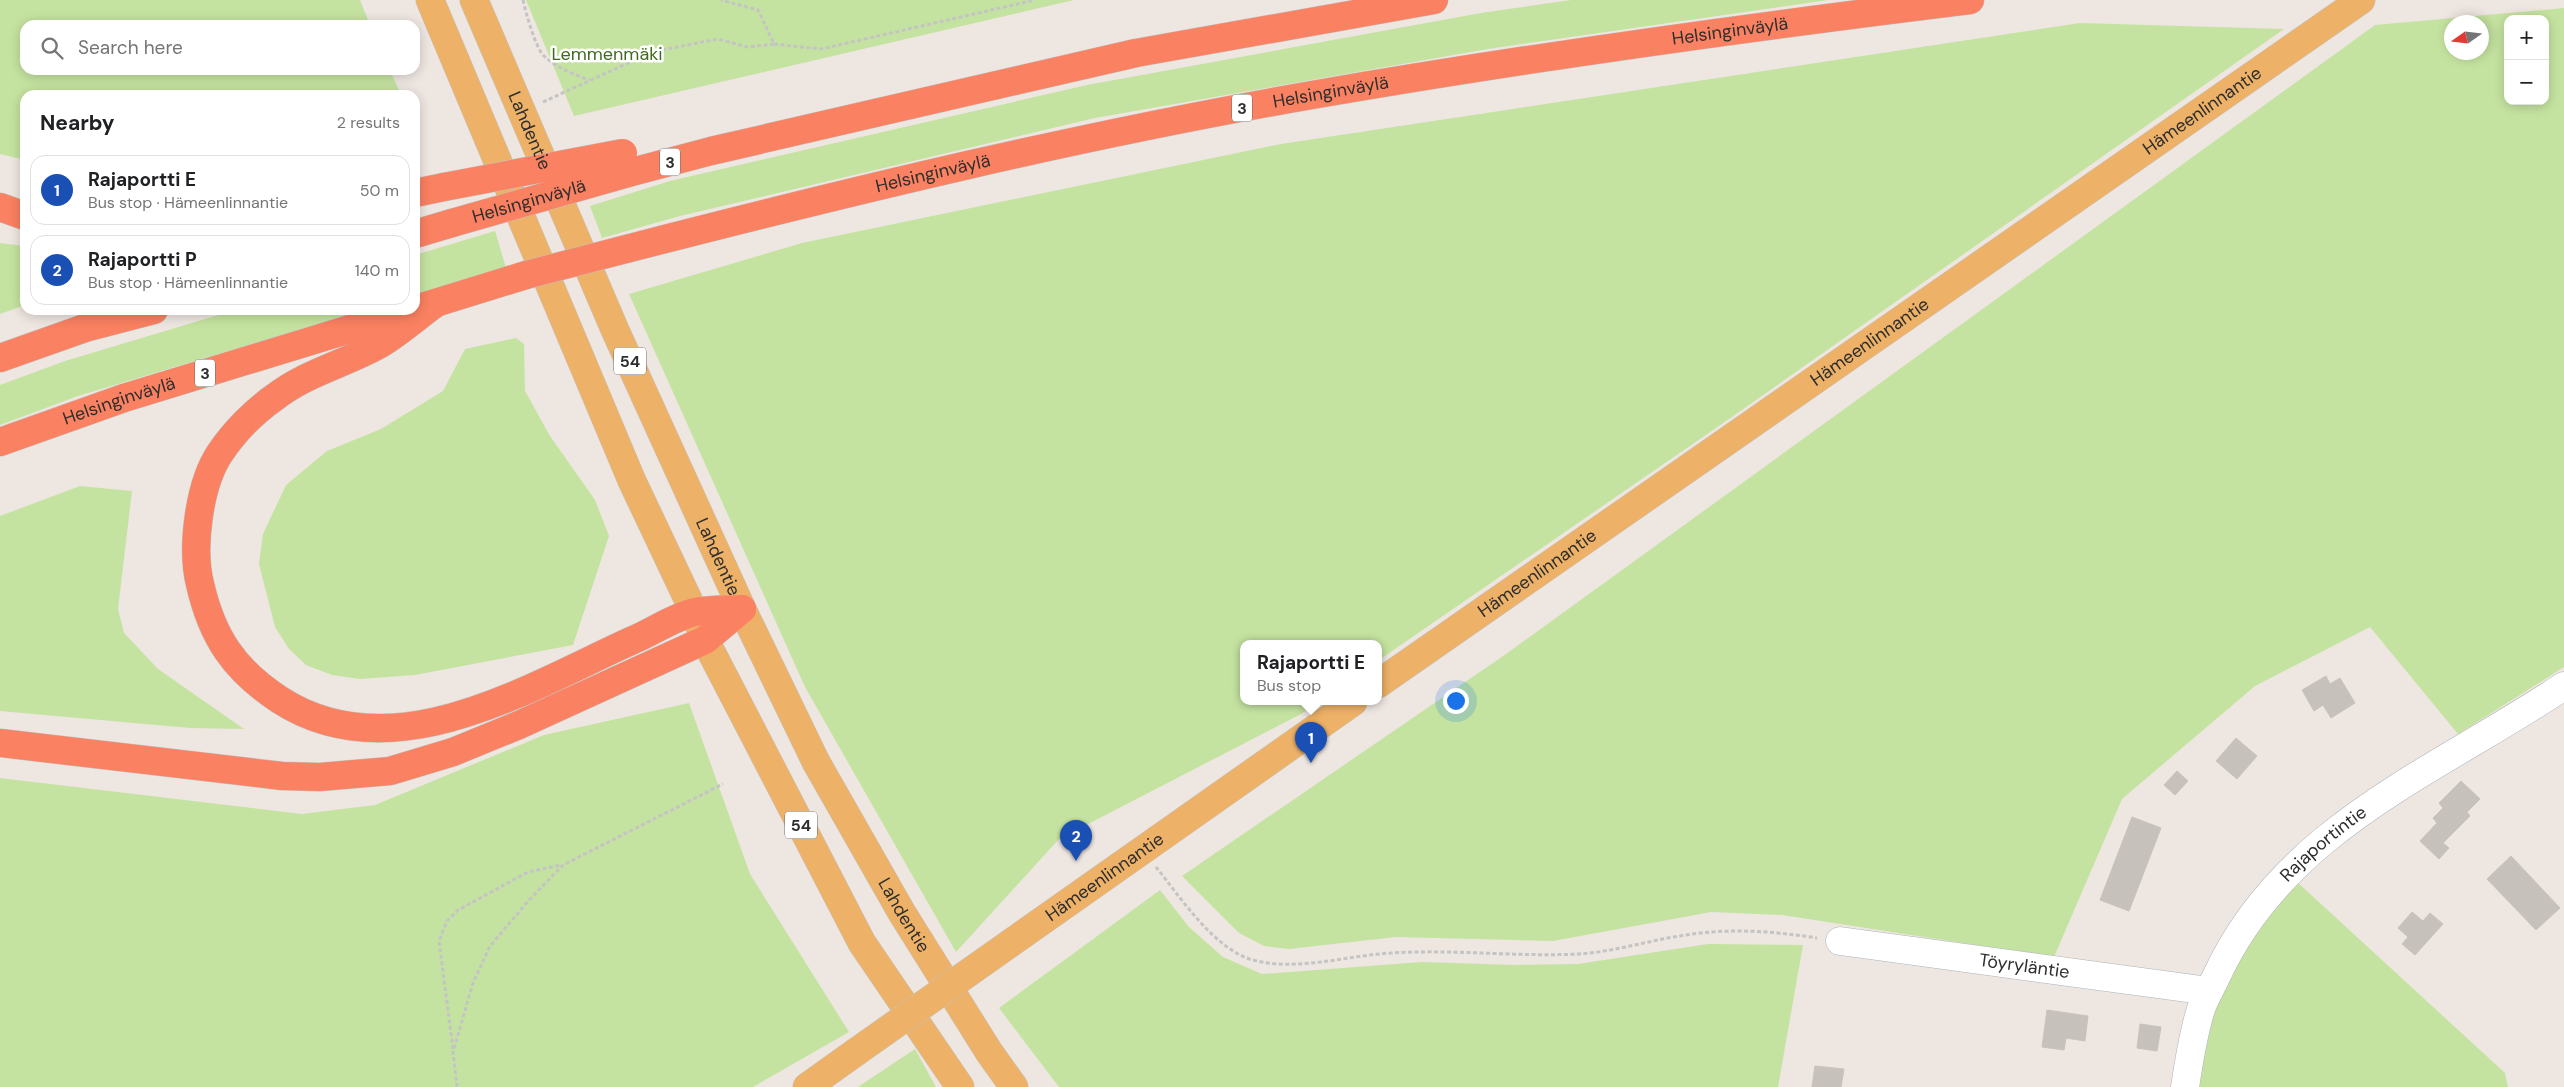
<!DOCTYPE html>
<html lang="en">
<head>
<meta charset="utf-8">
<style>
  :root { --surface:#fff; --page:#f6f6f6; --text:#202124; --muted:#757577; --line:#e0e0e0; --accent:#0b8043 }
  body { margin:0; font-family:"DM Sans",sans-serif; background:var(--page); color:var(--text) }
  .controls { position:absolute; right:15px; top:15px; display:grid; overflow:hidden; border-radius:10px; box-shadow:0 2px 12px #0003 }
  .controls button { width:45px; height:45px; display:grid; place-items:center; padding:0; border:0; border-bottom:1px solid var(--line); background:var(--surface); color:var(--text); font:25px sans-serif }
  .compass { position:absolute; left:2444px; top:15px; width:45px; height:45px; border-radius:50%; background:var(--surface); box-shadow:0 2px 12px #0003; rotate:256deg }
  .you { position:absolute; left:1455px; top:700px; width:18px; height:18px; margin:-12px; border:4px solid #fff; border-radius:50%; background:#1a73e8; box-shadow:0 0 0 8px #1a73e833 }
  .badge { display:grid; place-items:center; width:32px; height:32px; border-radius:50%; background:var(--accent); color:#fff; font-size:16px; font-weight:700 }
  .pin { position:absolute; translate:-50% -41px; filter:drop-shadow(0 1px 2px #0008) }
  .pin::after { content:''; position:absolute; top:26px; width:18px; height:15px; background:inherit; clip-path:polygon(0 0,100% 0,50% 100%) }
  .popup { position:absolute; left:1240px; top:640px; width:142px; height:65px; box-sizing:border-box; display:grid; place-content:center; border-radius:10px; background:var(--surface); filter:drop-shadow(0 1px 4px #0005); font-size:16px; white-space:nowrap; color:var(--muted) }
  .popup b { font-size:19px; color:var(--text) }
  .popup::after { content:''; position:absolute; left:50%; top:100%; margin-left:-10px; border:10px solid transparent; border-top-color:var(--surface) }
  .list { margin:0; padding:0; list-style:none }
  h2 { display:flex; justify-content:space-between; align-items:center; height:65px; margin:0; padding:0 20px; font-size:21px }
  h2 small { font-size:16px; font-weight:400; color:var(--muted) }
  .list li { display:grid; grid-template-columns:32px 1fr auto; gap:15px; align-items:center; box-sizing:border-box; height:70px; margin:0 10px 10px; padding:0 10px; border:1px solid var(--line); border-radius:15px }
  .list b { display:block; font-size:19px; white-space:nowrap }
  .list p { margin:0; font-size:16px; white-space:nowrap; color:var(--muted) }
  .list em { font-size:16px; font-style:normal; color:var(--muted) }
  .icon { flex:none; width:28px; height:28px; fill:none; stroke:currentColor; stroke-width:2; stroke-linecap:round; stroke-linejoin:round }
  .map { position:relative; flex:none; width:2564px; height:1087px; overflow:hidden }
  .search { position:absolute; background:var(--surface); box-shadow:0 2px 12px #0003; left:20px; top:20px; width:400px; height:55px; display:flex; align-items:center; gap:12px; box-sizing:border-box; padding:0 18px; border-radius:15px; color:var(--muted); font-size:19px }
  .panel { position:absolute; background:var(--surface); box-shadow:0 2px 12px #0003; left:20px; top:90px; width:400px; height:225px; border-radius:15px }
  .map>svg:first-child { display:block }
</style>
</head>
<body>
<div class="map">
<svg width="2564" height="1087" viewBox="0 0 2564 1087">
  <rect width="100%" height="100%" fill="#eee6e1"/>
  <g fill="#c5e3a0" fill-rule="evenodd">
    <polygon points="0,0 360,0 370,25 25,25 25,70 390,70 401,95 25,95 25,160 0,154"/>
    <polygon points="526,0 1074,0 574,116"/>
    <polygon points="1571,0 1828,0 1488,49 1095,118 680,216 602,238 590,206 670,181 1087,85 1481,13"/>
    <path d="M2564 8V667L2458 734 2370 627 2255 686 2122 799 2054 957 1782 915 1711 912 1553 941 1396 937 1289 949 1264 946 1239 933 1182 876 1506 654 2375 25ZM2508 19H2545V101H2508ZM2452 22H2482V52H2452Z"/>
    <polygon points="2080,23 2284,29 1729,419 1379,660 1378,644 1244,644 1244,702 1318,702 1301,714 1059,839 956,952 805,687 629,294 802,243 1281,144"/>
    <polygon points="495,231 506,268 415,295 415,255"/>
    <polygon points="0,243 25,246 25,305 0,314"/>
    <polygon points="235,310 366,310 78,396 0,425 0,385 65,361"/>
    <polygon points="516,338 524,344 525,391 550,436 595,500 609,536 573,645 415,675 360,679 332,675 306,665 289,649 275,627 259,564 263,534 286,485 327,451 381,429 443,391 465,349"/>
    <polygon points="80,486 132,491 118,609 124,633 158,669 244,729 190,728 0,711 0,516"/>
    <polygon points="689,703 750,874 849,1032 753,1087 0,1087 0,778 302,814 375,805 544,735"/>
    <polygon points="2296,881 2505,1073 2508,1087 2197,1087 2206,1031 2247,937"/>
    <polygon points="1160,890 1189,927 1223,957 1262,974 1422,962 1515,965 1578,964 1708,944 1803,945 1778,1087 1059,1087 999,1008"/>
    <polygon points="915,1049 936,1087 858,1087"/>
  </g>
  <g fill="#c7c1bc" stroke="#cac1ba">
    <polygon points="2326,676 2330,684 2340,678 2355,703 2331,718 2323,705 2314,711 2302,690"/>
    <polygon points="2236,738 2257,756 2237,779 2216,761"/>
    <polygon points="2177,771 2188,781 2175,795 2164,785"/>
    <polygon points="2461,781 2480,799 2467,812 2470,816 2443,843 2449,848 2439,859 2420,841 2437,823 2433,818 2443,808 2439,803"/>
    <polygon points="2132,817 2161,828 2129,911 2100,900"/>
    <polygon points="2511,856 2560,908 2536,930 2487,879"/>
    <polygon points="2412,912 2423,921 2430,913 2443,924 2415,955 2402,944 2408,937 2398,928"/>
    <polygon points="2047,1010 2088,1016 2085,1041 2066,1038 2064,1050 2042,1047"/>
    <polygon points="2140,1024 2161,1027 2157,1051 2137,1048"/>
    <polygon points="1815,1066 1844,1069 1841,1087 1812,1087"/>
  </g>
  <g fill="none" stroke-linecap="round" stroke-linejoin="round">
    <defs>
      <g id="minor">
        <path id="s1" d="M1840 941 2209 991"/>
        <path id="s2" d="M2185 1087C2189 1061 2193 1034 2201 1009 2205 997 2212 986 2217 975 2285 828 2437 771 2564 686"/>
      </g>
      <g id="major">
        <polyline points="430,0 632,481 694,612 705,640 862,943 960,1087"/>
        <path id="s3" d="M474 0 615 330 742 609 816 762 902 913 989 1052 1014 1087"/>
        <path id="s4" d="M1378 684 2361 0"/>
        <path id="s5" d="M1022 935 1353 702"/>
        <polyline points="807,1087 856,1052"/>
      </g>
      <g id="highway">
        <polyline points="628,173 711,151 1136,53 1434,0"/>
        <polyline points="415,193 444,187"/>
        <polyline points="0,207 25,216"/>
        <polyline points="415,234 452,223"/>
        <path id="s6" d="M630 248C855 190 1082 135 1312 95 1530 57 1750 27 1970 0"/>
        <path d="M436 303C418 316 401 331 382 343 348 363 307 372 275 397 255 411 234 432 220 453 199 484 191 548 200 584 212 637 234 670 280 700 393 773 529 687 633 640 652 632 676 616 695 612 710 609 727 610 742 609"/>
        <polyline points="419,308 526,275"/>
        <polyline points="0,358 85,328 154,310"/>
        <path id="s7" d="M0 442 124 398 412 310"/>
        <polyline points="0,743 282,776 320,777 390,771 453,752 519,725 705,640 742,609"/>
      </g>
    </defs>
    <use href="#minor" stroke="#aeb2b9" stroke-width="29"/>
    <use href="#major" stroke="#c4c4c4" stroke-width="29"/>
    <use href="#highway" stroke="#c4c4c4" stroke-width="29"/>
    <g stroke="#c4c4c4" stroke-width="3" stroke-dasharray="4 2.5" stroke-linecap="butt">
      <path d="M523 0C526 13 535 47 544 56 557 68 573 74 589 80"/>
      <polyline points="774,44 821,49 1035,0"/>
      <polyline points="543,102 652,52 718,39 747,47 774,44 758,10 721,0"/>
      <path d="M1156 867C1180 897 1215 950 1253 960 1298 972 1348 955 1392 953 1454 949 1516 957 1578 954 1614 952 1650 940 1686 935 1730 928 1773 931 1817 938"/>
      <polyline points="453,1049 439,941 447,921 458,910 528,872 561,865"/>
      <polyline points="457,1087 453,1052 473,983 490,946 530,899 563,865 723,784"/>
    </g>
    <use href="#minor" stroke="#fff" stroke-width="28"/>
    <use href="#major" stroke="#edb167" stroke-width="28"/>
    <use href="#highway" stroke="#fa8161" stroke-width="28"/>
    <defs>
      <polyline id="major-bridge" points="856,1052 1022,935"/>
      <g id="highway-bridge">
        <polyline points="444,187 623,153"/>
        <path id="s8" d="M452 223 628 173"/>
        <polyline points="526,275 630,248"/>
      </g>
    </defs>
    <use href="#major-bridge" stroke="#c4c4c4" stroke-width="29" stroke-linecap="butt"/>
    <use href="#highway-bridge" stroke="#c4c4c4" stroke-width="29" stroke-linecap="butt"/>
    <use href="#major-bridge" stroke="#edb167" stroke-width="28"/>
    <use href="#highway-bridge" stroke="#fa8161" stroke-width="28"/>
  </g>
  <g text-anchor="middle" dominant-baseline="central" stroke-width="5" stroke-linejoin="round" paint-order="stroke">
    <g fill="#fff" stroke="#6d6d6d" stroke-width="1">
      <rect x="1232" y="94.5" width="20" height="27" rx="4"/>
      <rect x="660" y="148.5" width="20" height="27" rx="4"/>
      <rect x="614" y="347.5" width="32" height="27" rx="4"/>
      <rect x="195" y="359.5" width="20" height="27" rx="4"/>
      <rect x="785" y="811.5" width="32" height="27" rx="4"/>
    </g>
    <g font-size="16" font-weight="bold" fill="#2e2e2e">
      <text x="1242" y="108">3</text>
      <text x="670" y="162">3</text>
      <text x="630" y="361">54</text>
      <text x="205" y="373">3</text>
      <text x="801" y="825">54</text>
    </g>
    <g font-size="18" fill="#2e2e2e" stroke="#fff">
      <text stroke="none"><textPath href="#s6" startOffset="1122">Helsinginväylä</textPath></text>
      <text stroke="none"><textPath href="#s6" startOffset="718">Helsinginväylä</textPath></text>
      <text stroke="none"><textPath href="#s4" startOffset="1004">Hämeenlinnantie</textPath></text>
      <text stroke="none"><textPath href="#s3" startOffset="142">Lahdentie</textPath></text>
      <text stroke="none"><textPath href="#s6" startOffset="312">Helsinginväylä</textPath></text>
      <text stroke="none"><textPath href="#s8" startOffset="80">Helsinginväylä</textPath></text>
      <text stroke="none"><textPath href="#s4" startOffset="599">Hämeenlinnantie</textPath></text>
      <text stroke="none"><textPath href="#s7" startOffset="126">Helsinginväylä</textPath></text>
      <text stroke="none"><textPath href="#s3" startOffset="608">Lahdentie</textPath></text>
      <text stroke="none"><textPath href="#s4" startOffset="194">Hämeenlinnantie</textPath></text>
      <text stroke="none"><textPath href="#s2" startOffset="288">Rajaportintie</textPath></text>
      <text stroke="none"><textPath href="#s5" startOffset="101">Hämeenlinnantie</textPath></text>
      <text stroke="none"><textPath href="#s3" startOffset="1012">Lahdentie</textPath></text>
      <text stroke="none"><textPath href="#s1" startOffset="186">Töyryläntie</textPath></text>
    </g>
    <g font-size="18" fill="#3f6b1e" stroke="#fff">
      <text x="607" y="54">Lemmenmäki</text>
    </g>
  </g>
</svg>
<div class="controls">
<button>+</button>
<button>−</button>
</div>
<svg class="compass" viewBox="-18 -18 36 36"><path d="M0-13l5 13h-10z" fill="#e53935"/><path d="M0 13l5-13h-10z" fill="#757577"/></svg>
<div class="you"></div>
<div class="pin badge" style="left:1311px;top:763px;background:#1a4fb4">1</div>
<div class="popup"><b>Rajaportti E</b>Bus stop</div>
<div class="pin badge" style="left:1076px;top:861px;background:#1a4fb4">2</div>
<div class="search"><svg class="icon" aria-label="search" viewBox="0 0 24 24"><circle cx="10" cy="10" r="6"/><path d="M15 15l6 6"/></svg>Search here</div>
<section class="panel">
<h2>Nearby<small>2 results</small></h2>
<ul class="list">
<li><span class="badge" style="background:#1a4fb4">1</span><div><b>Rajaportti E</b><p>Bus stop · Hämeenlinnantie</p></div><em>50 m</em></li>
<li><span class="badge" style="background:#1a4fb4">2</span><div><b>Rajaportti P</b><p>Bus stop · Hämeenlinnantie</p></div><em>140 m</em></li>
</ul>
</section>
</div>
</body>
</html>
